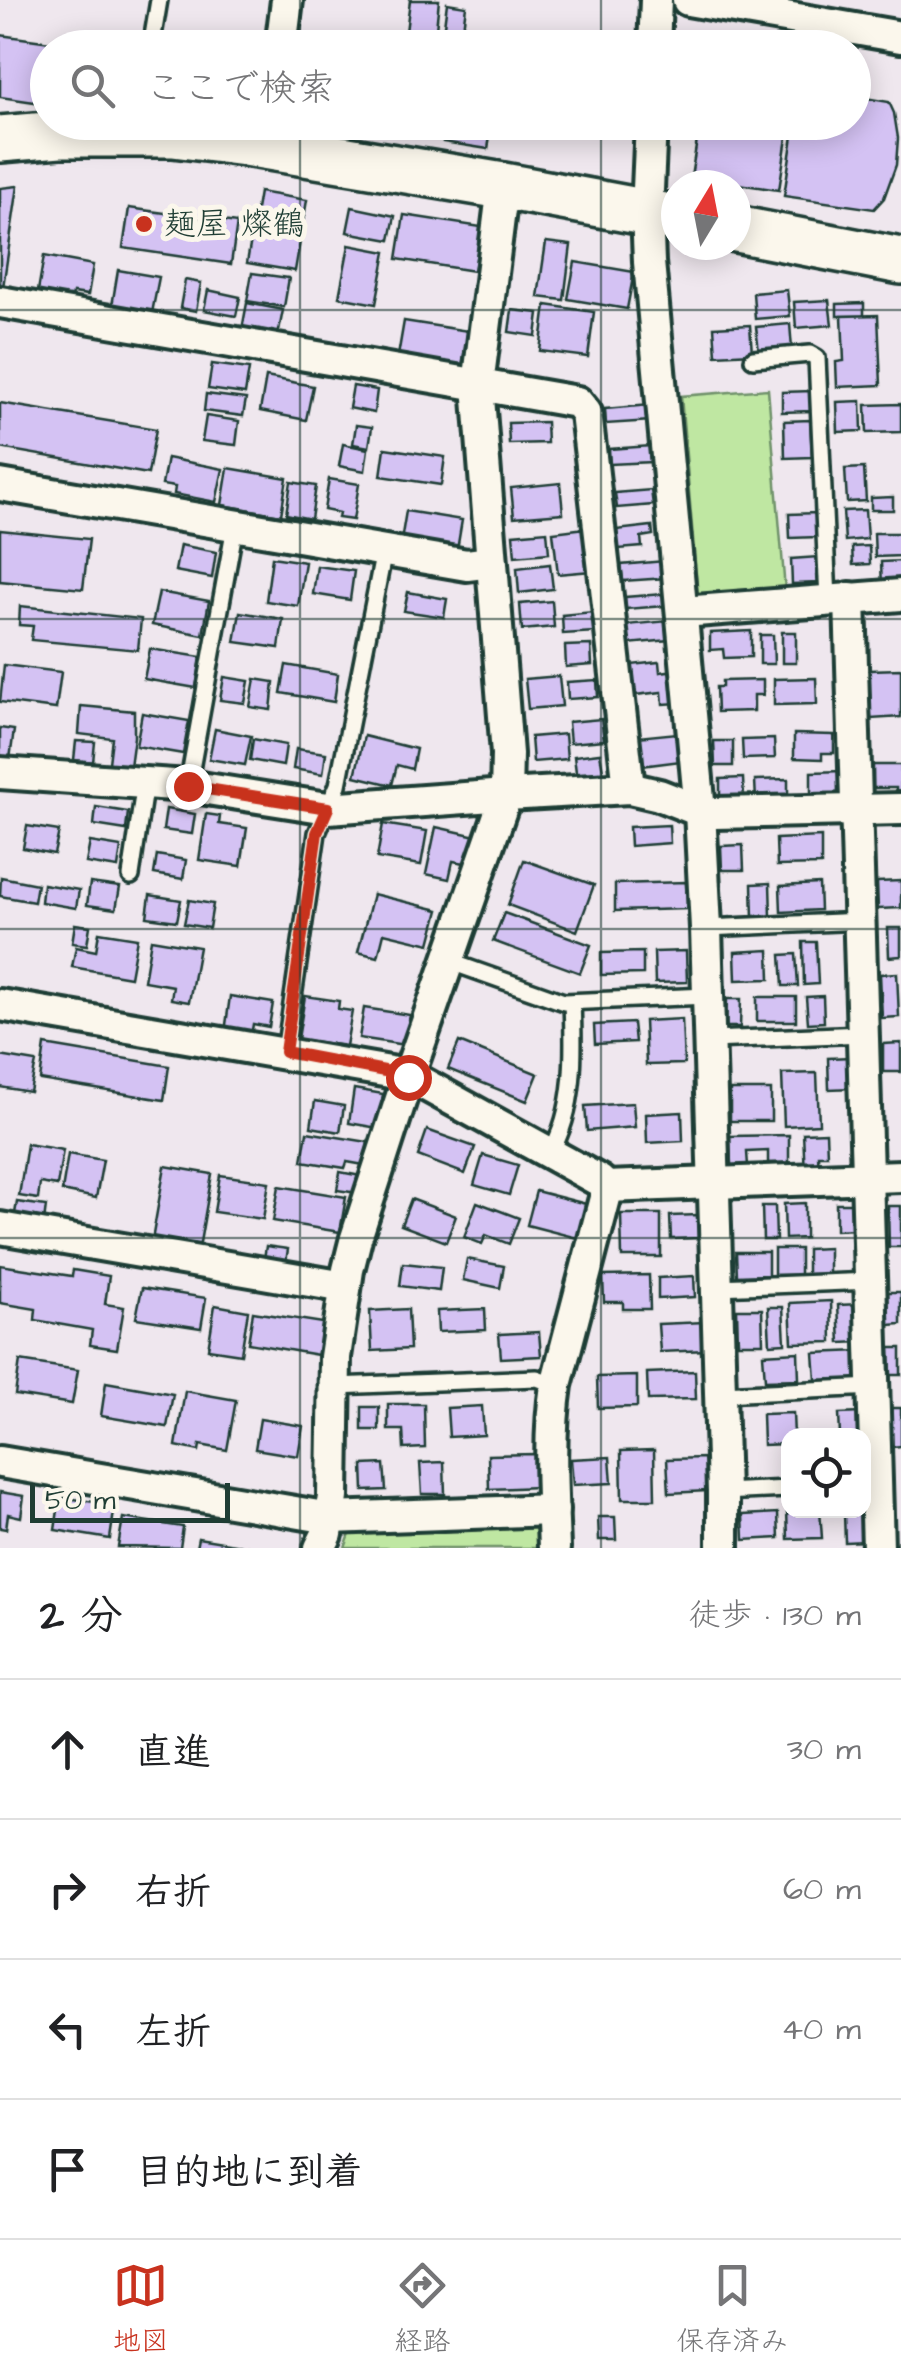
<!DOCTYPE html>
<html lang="ja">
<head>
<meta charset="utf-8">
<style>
  :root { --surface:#fff; --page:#f2f2f2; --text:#202124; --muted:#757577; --line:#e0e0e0; --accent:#c8321e }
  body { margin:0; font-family:"Architects Daughter","Klee One",sans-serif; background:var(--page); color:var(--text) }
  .controls { position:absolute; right:30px; bottom:30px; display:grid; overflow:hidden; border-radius:20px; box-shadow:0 5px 25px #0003 }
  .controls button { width:90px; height:90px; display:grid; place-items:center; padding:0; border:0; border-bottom:2px solid var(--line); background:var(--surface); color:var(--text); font:50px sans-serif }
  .compass { position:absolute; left:661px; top:170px; width:90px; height:90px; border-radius:50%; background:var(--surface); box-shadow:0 5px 25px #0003; rotate:10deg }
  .scale { position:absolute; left:30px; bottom:25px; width:200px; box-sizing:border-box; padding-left:10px; border:5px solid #1f3d34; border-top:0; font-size:28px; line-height:35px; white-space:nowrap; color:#1f3d34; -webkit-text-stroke:8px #fbf7ec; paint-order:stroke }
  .stop { position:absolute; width:30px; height:30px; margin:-22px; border:8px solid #c8321e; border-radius:50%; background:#fff }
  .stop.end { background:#c8321e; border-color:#fff; box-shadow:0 2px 10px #0008 }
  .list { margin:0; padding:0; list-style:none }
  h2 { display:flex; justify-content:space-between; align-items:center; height:130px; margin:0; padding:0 40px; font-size:42px }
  h2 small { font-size:32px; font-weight:400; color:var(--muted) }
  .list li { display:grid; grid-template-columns:65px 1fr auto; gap:30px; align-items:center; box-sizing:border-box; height:140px; padding:0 40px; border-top:2px solid var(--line) }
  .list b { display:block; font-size:38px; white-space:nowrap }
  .list em { font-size:32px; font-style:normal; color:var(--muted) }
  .icon { flex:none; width:55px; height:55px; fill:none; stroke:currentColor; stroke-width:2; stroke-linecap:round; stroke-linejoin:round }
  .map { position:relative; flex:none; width:901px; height:1548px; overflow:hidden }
  .search { position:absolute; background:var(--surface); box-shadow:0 5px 25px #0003; left:30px; right:30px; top:30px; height:110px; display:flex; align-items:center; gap:25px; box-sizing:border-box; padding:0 35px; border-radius:55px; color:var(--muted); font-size:38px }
  .sheet { height:690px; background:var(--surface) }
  nav { display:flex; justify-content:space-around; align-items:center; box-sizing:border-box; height:140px; border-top:2px solid var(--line); background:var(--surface); font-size:28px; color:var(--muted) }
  nav a { display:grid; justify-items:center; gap:5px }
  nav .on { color:var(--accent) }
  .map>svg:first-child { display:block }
</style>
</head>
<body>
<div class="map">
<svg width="901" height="1548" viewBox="0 0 901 1548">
  <rect width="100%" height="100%" fill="#efe7ee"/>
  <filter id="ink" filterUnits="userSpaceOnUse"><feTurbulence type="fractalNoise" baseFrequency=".01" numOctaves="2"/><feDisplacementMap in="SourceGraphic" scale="20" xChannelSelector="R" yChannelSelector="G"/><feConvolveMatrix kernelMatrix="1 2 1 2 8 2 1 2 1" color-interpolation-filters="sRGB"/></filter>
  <g filter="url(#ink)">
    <g fill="#bfe7a2" stroke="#6f926b" stroke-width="2.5">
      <polygon points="768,389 785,590 698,598 681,396"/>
      <polygon points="529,1523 539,1532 540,1548 345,1548 352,1529"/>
    </g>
    <g fill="#d4c2f3" stroke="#1f3d34" stroke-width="2.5">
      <polygon points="410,0 439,0 434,48 404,48"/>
      <polygon points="447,3 466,6 461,43 442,41"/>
      <polygon points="0,35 79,46 48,48 48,104 0,97"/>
      <polygon points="854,96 889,102 894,113 898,138 896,165 884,198 874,209 784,196 795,122 854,122"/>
      <polygon points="446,122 492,122 488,149 443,142"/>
      <polygon points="754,126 788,131 779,190 691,177 699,128 753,136"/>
      <polygon points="18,186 2,294 0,294 0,188"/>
      <polygon points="259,192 307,200 295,271 247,263"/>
      <polygon points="352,207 395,216 390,240 347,232"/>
      <polygon points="129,208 237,223 231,264 123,248"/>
      <polygon points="404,215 481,227 474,271 397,259"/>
      <polygon points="546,242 571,245 564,300 538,297"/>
      <polygon points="349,245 386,252 376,304 339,297"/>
      <polygon points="44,256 93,265 88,295 73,293 71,303 37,297"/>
      <polygon points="575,262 634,272 627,309 568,299"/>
      <polygon points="118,270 159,277 152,313 112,306"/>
      <polygon points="252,273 289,278 284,307 247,301"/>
      <polygon points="185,280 201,283 196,311 180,308"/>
      <polygon points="208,290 240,297 236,316 204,310"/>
      <polygon points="787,290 790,316 755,319 753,293"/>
      <polygon points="829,300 832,325 796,328 794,302"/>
      <polygon points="247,303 283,310 277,341 241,335"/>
      <polygon points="864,303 864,316 837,316 837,304"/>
      <polygon points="546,305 594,312 588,357 540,351"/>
      <polygon points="512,310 539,313 536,336 509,332"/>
      <polygon points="878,315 881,385 837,387 836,362 844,361 842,316"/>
      <polygon points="404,321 468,331 462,366 398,356"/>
      <polygon points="790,324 792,349 759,352 756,327"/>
      <polygon points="750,325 752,353 716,355 714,327"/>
      <polygon points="212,364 249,369 245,394 208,389"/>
      <polygon points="266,377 313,386 306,420 260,411"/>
      <polygon points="353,386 377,390 374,413 349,408"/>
      <polygon points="812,391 812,411 782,412 782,392"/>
      <polygon points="206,394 246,399 243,416 204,411"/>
      <polygon points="861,401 862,431 838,432 837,402"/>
      <polygon points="0,403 156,429 148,474 0,448"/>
      <polygon points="901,404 901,432 867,433 866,405"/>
      <polygon points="650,405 651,421 606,424 605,409"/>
      <polygon points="206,416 239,421 236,445 202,441"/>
      <polygon points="810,420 812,457 785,458 784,421"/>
      <polygon points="546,422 547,443 509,444 508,423"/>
      <polygon points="356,425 372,427 369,447 353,444"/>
      <polygon points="343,444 368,449 365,471 339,466"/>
      <polygon points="651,446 652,462 610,464 609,449"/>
      <polygon points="385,448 445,457 441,485 381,476"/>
      <polygon points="167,458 223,469 216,502 174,494 175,487 162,485"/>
      <polygon points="228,468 287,478 281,515 222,505"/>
      <polygon points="864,468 866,501 847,502 845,469"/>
      <polygon points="329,479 359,484 353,520 338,518 339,513 324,510"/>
      <polygon points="291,482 316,486 311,519 286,514"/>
      <polygon points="560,483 563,513 514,517 511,488"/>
      <polygon points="651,490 653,505 617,508 615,493"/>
      <polygon points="893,497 893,510 871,510 871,498"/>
      <polygon points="865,510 867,539 845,541 843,511"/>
      <polygon points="406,511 462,520 457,550 401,541"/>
      <polygon points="817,513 818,537 790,538 789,514"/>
      <polygon points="652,526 653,535 641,537 642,547 619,549 616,530"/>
      <polygon points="586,528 591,571 558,574 553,532"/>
      <polygon points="0,530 89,539 83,589 0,581"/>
      <polygon points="547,531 549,553 515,556 513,534"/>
      <polygon points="874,533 901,533 901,556 875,557"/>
      <polygon points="180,545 216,552 212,578 175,571"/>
      <polygon points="869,546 870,564 853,565 852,547"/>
      <polygon points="272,557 305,562 298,606 266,601"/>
      <polygon points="818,557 819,583 792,584 791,559"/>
      <polygon points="664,561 666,578 623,581 621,565"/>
      <polygon points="901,561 901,587 882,588 881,562"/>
      <polygon points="550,564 553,589 519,593 517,568"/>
      <polygon points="317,566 354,571 350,600 313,594"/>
      <polygon points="159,592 209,601 203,635 152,625"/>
      <polygon points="408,592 447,599 444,617 404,611"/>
      <polygon points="663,594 664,606 626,609 625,597"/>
      <polygon points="552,601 554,627 522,630 520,604"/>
      <polygon points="20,606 141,619 138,650 31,640 33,626 19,625"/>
      <polygon points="240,612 283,619 279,648 235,642"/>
      <polygon points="593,612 595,632 563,634 562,615"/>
      <polygon points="668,621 669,640 628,644 626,625"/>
      <polygon points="751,631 751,657 724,658 723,649 710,650 710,633"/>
      <rect x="782" y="632" width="14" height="31"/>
      <polygon points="760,635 773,635 774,664 760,664"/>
      <polygon points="591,645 592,665 566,667 565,646"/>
      <polygon points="150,649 201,657 196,688 144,679"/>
      <polygon points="659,662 660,672 676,670 679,703 663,704 662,692 635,695 631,665"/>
      <polygon points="4,665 61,672 56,709 0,702"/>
      <polygon points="286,665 338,674 334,702 281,693"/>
      <polygon points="901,669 901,717 871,719 869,670"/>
      <polygon points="559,676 562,706 528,709 525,679"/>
      <polygon points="224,677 249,681 245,703 220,700"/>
      <polygon points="816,678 817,704 774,705 774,679"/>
      <polygon points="255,679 274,682 271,710 250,707"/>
      <polygon points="597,680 598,697 568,699 567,682"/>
      <polygon points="763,680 763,695 754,695 754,711 717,712 716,687 722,687 722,681"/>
      <polygon points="81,706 134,711 134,737 129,774 108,771 112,738 79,734"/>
      <polygon points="142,713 189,721 183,754 136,746"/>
      <polygon points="601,719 604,740 570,743 568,722"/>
      <polygon points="0,728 14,730 9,766 0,765"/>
      <polygon points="215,729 251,736 245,765 209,759"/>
      <polygon points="677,733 681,761 641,766 637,737"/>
      <polygon points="565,734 567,759 533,762 531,737"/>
      <polygon points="794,734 834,735 834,753 822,753 822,759 794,758"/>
      <polygon points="364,736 416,749 412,769 397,765 392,785 355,776"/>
      <polygon points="253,739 286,745 283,766 250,760"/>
      <polygon points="774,739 775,758 743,759 742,740"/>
      <polygon points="76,741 95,742 93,762 74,760"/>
      <polygon points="714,741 733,741 733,766 715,766"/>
      <polygon points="296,749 326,753 323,774 293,769"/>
      <polygon points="600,753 604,777 577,780 574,756"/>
      <polygon points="873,765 901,765 901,803 896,803 896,788 873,788"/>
      <polygon points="844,771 844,795 811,795 811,772"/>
      <polygon points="743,778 744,800 720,800 720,779"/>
      <polygon points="788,779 788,800 756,801 755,780"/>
      <polygon points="96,807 128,812 126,830 94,825"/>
      <polygon points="166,809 195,814 192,834 163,830"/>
      <polygon points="206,814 220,816 219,824 247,828 241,866 199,860"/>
      <polygon points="383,824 427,831 421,865 377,858"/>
      <polygon points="669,825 670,843 630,846 629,827"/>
      <polygon points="27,826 59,831 54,854 23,848"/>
      <polygon points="436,827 476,836 471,864 453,861 449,879 426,874"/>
      <polygon points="821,837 821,865 777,866 776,839"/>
      <polygon points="90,842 121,847 118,868 86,863"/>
      <polygon points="743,845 744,870 722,870 721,846"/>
      <polygon points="157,855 186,860 183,879 154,874"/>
      <polygon points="524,860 594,885 577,931 508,905"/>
      <polygon points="1,877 37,884 34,902 0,896"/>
      <polygon points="901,881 901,908 878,909 877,882"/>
      <polygon points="686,882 687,909 615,911 615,884"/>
      <polygon points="90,883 120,887 116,909 87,905"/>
      <polygon points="770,883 771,917 753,918 752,884"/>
      <polygon points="43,884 79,890 76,908 41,902"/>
      <polygon points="819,884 820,910 781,912 780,886"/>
      <polygon points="373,894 439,910 430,944 384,933 378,957 358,952"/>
      <polygon points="150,895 181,900 177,921 147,917"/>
      <polygon points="189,900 213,904 209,928 184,924"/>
      <polygon points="504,913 591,945 580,973 493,941"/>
      <polygon points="75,924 90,926 87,945 72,943"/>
      <polygon points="888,928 901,928 901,956 889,957"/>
      <polygon points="99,932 137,938 130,977 72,967 76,947 96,951"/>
      <polygon points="151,939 199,947 189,1002 171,999 173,986 144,981"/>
      <polygon points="803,942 816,942 818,984 804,985"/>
      <polygon points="769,950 770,979 736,980 735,952"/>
      <polygon points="686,951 687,982 655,983 654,952"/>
      <polygon points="643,952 643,974 601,975 601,953"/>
      <polygon points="796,954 798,986 783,986 781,955"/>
      <polygon points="897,973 899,1017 882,1018 880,974"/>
      <polygon points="230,996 273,1003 269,1027 253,1024 251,1036 225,1032"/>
      <polygon points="305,996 339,1001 338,1009 352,1011 346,1046 298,1039"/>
      <polygon points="823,996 824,1022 808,1023 806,997"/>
      <rect x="757" y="997" width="39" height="24"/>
      <polygon points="727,999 741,999 740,1027 726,1027"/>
      <polygon points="364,1008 410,1015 405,1045 359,1038"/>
      <polygon points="682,1019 684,1064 646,1065 644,1021"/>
      <polygon points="633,1023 635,1042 595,1044 594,1025"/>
      <polygon points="459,1042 538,1074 527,1101 448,1069"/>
      <polygon points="901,1043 901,1072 883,1072 883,1044"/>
      <polygon points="45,1045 169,1066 164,1100 40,1080"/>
      <polygon points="0,1056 36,1062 30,1092 0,1087"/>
      <polygon points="851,1057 853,1088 829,1089 828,1058"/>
      <polygon points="817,1073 819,1124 784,1126 782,1074"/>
      <polygon points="354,1089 383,1094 378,1128 349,1123"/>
      <rect x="730" y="1090" width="41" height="31"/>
      <polygon points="315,1101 344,1106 340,1132 311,1127"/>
      <polygon points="633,1103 635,1127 587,1131 585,1106"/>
      <polygon points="682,1112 683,1141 647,1143 646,1114"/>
      <polygon points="427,1130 475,1147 465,1174 418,1156"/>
      <polygon points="307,1132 368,1142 364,1165 347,1162 345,1168 302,1161"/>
      <polygon points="826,1132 827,1155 818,1155 819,1172 805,1173 803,1133"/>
      <polygon points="789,1135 789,1163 768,1163 768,1151 747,1152 748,1166 731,1166 730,1136"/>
      <polygon points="27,1144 63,1150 57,1186 40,1183 38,1199 19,1196"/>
      <polygon points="68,1154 103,1160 96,1198 62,1191"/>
      <polygon points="483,1155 518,1165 509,1195 474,1185"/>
      <polygon points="165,1166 212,1174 198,1254 151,1246"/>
      <polygon points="340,1172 361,1176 358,1193 337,1190"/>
      <polygon points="220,1175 269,1182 263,1219 214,1212"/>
      <polygon points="279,1186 346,1197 340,1232 273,1221"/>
      <polygon points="536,1191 586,1204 577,1238 527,1225"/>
      <polygon points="411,1199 456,1216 446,1242 401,1225"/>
      <polygon points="17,1202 46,1206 43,1230 13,1225"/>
      <polygon points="477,1202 519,1218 509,1244 486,1235 482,1244 464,1237"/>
      <polygon points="805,1203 805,1238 785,1239 784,1204"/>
      <polygon points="836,1203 855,1203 856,1229 836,1230"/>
      <polygon points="762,1206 775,1206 776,1240 763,1240"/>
      <polygon points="888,1206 901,1206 901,1247 889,1247"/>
      <polygon points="621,1214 661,1214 661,1257 622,1257"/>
      <polygon points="699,1215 700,1238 671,1239 670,1216"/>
      <polygon points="266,1246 288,1249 285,1269 263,1265"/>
      <polygon points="829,1248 829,1276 807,1276 807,1249"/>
      <rect x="774" y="1249" width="26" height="26"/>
      <polygon points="736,1252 768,1252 768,1275 737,1276"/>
      <polygon points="467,1259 504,1266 500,1288 463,1280"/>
      <polygon points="403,1263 442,1267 439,1291 400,1286"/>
      <polygon points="0,1265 72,1276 73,1270 109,1276 105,1304 124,1307 117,1349 90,1345 92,1330 35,1320 36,1309 0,1303"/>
      <polygon points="649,1275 650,1309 623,1309 623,1302 604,1302 603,1276"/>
      <polygon points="694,1276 695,1297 658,1299 658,1278"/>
      <polygon points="142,1288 206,1298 201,1328 136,1318"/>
      <polygon points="888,1292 901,1292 901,1324 889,1325"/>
      <polygon points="831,1301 832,1342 792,1343 790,1303"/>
      <polygon points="860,1304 862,1342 840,1343 838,1305"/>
      <polygon points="215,1305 248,1311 241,1354 208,1349"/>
      <polygon points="768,1307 783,1307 785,1343 770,1344"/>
      <polygon points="408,1309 410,1349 372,1351 370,1311"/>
      <polygon points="485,1309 486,1330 438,1332 437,1311"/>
      <polygon points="737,1309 762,1309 763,1343 738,1343"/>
      <polygon points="253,1312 323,1323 318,1355 248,1343"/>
      <polygon points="705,1322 707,1350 660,1352 658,1324"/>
      <polygon points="539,1332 541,1356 501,1358 499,1334"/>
      <polygon points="890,1348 901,1348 901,1375 891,1375"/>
      <polygon points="860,1351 861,1379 816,1380 814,1353"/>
      <polygon points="798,1352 799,1379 765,1380 763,1354"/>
      <polygon points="20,1361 78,1370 72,1404 15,1395"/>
      <polygon points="695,1371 696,1399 648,1400 647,1373"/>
      <polygon points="637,1376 637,1407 598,1408 597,1377"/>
      <polygon points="106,1382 173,1394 167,1427 101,1416"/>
      <polygon points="185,1391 236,1400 227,1450 200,1445 199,1451 176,1446"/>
      <polygon points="388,1404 424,1404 425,1448 404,1449 403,1430 388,1430"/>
      <polygon points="482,1406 484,1435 449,1437 447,1408"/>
      <rect x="362" y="1407" width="17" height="23"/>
      <polygon points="891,1408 901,1408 901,1446 892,1447"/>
      <polygon points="793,1413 794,1436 788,1436 788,1444 763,1445 762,1414"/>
      <polygon points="861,1413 862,1436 840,1436 839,1414"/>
      <polygon points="260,1419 303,1426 298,1456 255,1449"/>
      <polygon points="654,1450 655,1499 622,1499 621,1451"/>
      <polygon points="536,1454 537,1487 489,1489 488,1455"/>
      <polygon points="610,1457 612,1483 573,1485 571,1459"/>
      <polygon points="705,1458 707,1491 669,1493 667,1459"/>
      <polygon points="444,1462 445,1494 422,1494 420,1463"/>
      <polygon points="384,1464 386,1490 364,1491 363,1465"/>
      <polygon points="0,1492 24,1496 21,1517 8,1514 6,1529 0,1528"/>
      <polygon points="60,1497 115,1505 110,1539 55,1530"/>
      <polygon points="787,1510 820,1510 822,1538 788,1539"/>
      <polygon points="865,1512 866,1541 845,1542 844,1513"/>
      <polygon points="778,1513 779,1538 744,1540 743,1515"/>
      <polygon points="598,1517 615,1517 616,1540 599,1540"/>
      <polygon points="123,1518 183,1527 180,1548 118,1547"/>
      <polygon points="198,1538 247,1546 247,1548 196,1548"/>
    </g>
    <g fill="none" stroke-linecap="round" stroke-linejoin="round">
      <defs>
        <g id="lane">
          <polyline points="151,48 159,0"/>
          <polyline points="753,359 810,354 817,358 828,600"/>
          <polyline points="188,786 235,526"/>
          <polyline points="131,876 145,782"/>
          <polyline points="706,928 861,921"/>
          <polyline points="448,961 564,1002 708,996"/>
          <polyline points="710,1040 864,1034"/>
          <polyline points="285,1052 317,833 338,785 384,551"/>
          <path d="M550 1153C576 1110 574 1051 572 1002"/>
          <polyline points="717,1287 872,1281"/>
          <polyline points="335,1386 537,1378 556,1385"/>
          <polyline points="721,1394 875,1387"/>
          <polyline points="723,1492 788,1489"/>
        </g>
        <g id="street">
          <polyline points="688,0 901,37"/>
          <polyline points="281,48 287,0"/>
          <polyline points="654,48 656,0"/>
          <polyline points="651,122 647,212 649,262 700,811 706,928 723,1492 723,1548"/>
          <polyline points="0,302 577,402 586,413 629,788"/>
          <polyline points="0,485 467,565 491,562"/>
          <polyline points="850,598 878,1548"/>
          <polyline points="683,612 901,595"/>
          <polyline points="0,773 188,786 328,808 506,795 629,788 659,795 700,811 714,813 901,809"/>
          <path d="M0 1005 390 1072 424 1084 600 1181 606 1187 605 1198 556 1385C548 1439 552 1493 554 1548"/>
          <polyline points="606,1187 901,1176"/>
          <polyline points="0,1228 345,1287"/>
          <polyline points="0,1462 330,1518 553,1510"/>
          <polyline points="320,1548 327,1534 333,1497 335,1357 348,1270 356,1238 408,1077 506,795 507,754 478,385 503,186"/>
        </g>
        <g id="secondary">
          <polyline points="0,139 60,134 173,134 245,143 503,186 676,218"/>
          <polyline points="736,229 901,261"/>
        </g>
      </defs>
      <use href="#lane" stroke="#1f3d34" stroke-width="22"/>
      <use href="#street" stroke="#1f3d34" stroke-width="38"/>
      <use href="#secondary" stroke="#1f3d34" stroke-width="52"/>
      <use href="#lane" stroke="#fbf7ec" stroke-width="15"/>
      <use href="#street" stroke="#fbf7ec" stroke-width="30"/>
      <use href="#secondary" stroke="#fbf7ec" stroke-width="45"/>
    </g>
  </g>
  <g fill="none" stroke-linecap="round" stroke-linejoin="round" filter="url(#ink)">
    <polyline stroke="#c8321e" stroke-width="12" points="188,786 328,808 317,833 285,1052 390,1072 408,1077"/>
  </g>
  <path fill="none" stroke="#1f3d34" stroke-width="2.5" stroke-opacity="0.55" d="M300 0V48M601 0V48M300 122V1548M601 122V1548M0 310H901M0 619H901M0 929H901M0 1238H901"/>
  <circle fill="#c8321e" stroke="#fbf7ec" stroke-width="4" cx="144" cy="224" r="10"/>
  <g text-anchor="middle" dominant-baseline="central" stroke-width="10" stroke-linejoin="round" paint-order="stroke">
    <g font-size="32" fill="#1f3d34" stroke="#fbf7ec" text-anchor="start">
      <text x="164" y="224">麺屋 燦鶴</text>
    </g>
  </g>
</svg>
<div class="controls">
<button><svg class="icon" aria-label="locate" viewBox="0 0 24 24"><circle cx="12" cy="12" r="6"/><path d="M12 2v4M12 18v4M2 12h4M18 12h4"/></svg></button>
</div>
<svg class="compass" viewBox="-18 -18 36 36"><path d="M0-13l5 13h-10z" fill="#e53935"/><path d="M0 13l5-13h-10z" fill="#757577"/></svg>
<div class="scale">50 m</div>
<div class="stop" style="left:408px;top:1077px"></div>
<div class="stop end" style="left:188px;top:786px"></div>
<div class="search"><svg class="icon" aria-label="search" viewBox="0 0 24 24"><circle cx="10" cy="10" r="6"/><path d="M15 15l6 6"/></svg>ここで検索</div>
</div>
<section class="sheet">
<h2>2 分<small>徒歩 · 130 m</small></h2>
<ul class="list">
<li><svg class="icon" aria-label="ahead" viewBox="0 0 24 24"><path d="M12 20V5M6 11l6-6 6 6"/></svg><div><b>直進</b></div><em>30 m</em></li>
<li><svg class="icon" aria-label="right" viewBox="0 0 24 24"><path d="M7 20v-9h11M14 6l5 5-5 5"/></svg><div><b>右折</b></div><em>60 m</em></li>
<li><svg class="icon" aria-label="left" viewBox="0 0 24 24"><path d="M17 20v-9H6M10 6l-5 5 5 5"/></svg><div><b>左折</b></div><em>40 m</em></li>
<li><svg class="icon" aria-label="arrive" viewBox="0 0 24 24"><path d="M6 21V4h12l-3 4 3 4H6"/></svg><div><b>目的地に到着</b></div></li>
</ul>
</section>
<nav>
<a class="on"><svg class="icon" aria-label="map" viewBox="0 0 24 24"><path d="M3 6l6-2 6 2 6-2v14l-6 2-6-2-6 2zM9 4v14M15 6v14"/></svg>地図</a>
<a><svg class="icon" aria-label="directions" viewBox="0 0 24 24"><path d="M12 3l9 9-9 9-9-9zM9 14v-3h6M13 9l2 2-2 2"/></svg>経路</a>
<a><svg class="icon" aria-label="saved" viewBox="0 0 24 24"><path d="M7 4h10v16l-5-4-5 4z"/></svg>保存済み</a>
</nav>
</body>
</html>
